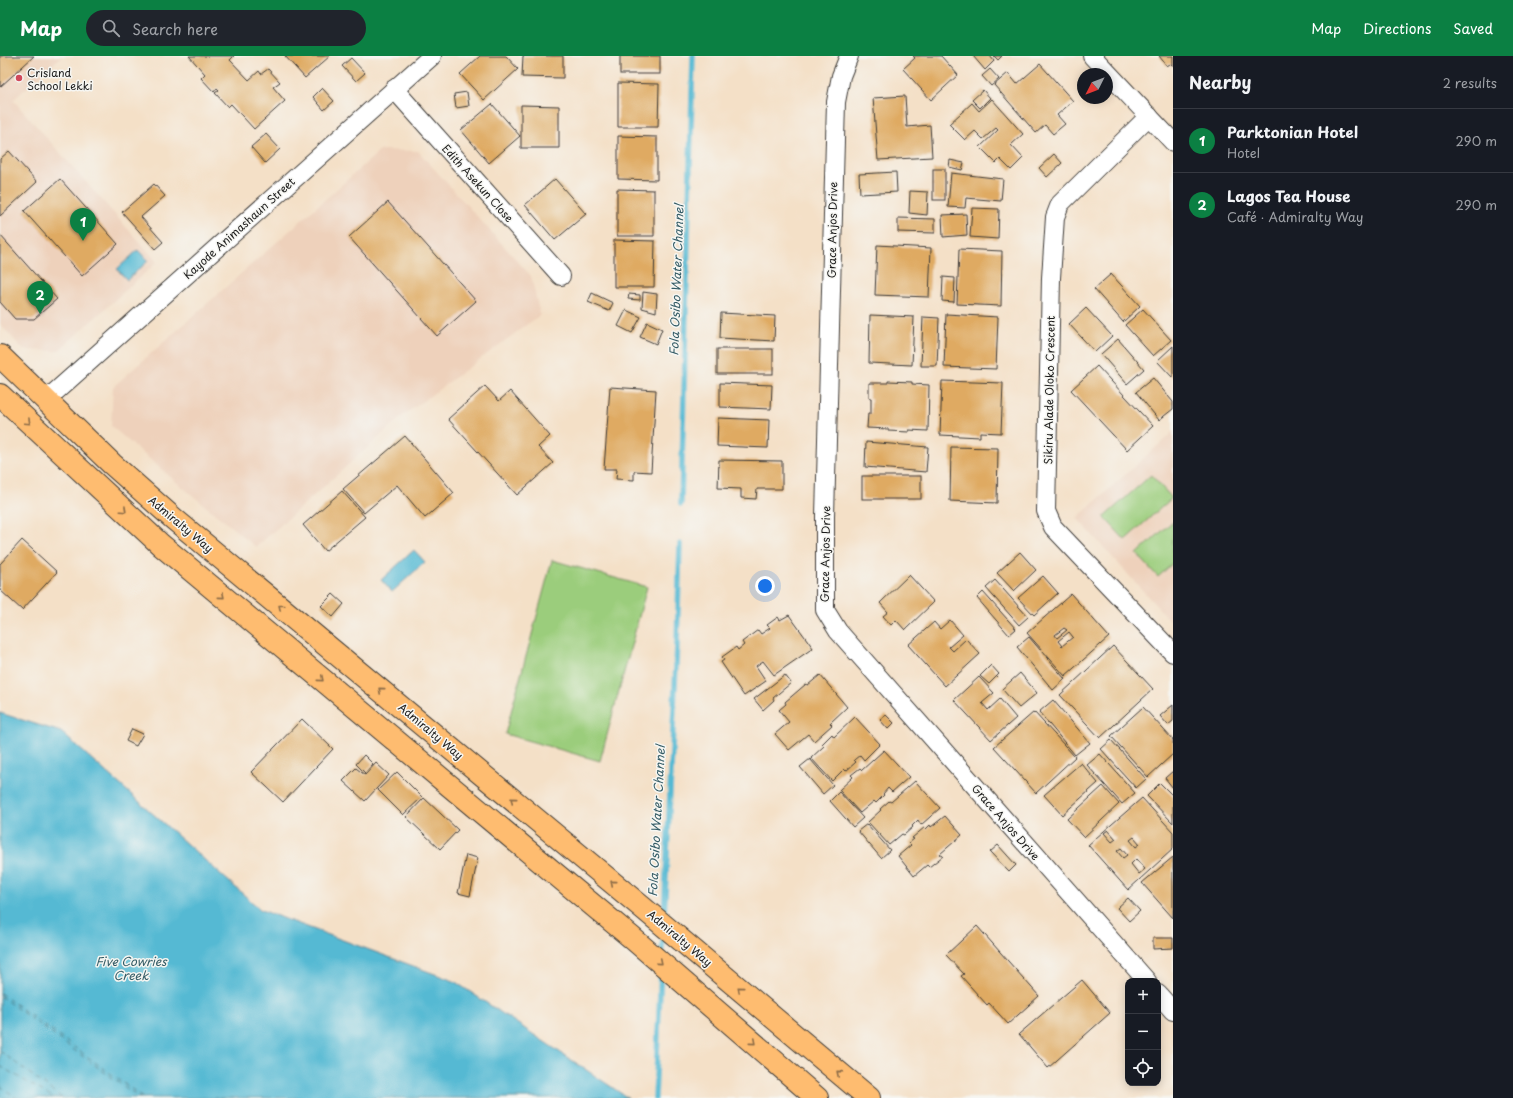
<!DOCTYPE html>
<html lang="en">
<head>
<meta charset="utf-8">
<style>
  :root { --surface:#171b24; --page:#20242c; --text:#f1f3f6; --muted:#9ea1a6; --line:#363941; --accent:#0b8043 }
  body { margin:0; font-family:"Playpen Sans",sans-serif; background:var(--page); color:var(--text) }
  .controls { position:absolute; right:12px; bottom:12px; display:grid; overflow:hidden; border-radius:8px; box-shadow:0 2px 10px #0003 }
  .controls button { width:36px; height:36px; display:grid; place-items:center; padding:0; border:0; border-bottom:1px solid var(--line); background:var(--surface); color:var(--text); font:20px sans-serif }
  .compass { position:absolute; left:1077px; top:12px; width:36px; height:36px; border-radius:50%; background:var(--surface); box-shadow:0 2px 10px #0003; rotate:228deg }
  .you { position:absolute; left:765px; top:530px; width:14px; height:14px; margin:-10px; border:3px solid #fff; border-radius:50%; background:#1a73e8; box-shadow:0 0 0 6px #1a73e833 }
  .badge { display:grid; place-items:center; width:26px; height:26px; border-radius:50%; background:var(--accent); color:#fff; font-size:13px; font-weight:700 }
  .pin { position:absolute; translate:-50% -33px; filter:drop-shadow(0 1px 2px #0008) }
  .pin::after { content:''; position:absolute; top:21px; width:14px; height:12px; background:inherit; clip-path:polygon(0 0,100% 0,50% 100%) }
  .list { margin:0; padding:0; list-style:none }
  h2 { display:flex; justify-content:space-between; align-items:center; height:52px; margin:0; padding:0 16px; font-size:17px }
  h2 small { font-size:13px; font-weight:400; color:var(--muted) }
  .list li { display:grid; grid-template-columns:26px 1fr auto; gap:12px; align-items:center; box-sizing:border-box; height:64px; padding:0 16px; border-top:1px solid var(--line) }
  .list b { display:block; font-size:15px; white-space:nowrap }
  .list p { margin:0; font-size:13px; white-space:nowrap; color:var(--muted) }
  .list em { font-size:13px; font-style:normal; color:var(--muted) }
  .icon { flex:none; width:22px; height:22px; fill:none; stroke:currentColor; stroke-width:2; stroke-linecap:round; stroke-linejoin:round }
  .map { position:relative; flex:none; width:1173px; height:1042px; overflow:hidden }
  header { display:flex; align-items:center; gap:24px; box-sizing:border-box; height:56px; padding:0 20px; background:var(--accent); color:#fff }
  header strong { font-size:19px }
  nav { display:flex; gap:22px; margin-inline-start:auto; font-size:14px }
  .search { width:280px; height:36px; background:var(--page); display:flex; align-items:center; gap:10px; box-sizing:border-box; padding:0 14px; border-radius:22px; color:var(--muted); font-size:15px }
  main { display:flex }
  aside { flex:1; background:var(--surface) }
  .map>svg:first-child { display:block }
</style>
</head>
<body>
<header>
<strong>Map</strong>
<div class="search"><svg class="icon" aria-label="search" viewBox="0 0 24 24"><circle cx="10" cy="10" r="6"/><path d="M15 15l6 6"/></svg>Search here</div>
<nav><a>Map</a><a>Directions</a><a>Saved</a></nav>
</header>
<main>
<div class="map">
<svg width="1173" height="1042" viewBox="0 0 1173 1042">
  <rect width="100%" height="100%" fill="#f6f6f2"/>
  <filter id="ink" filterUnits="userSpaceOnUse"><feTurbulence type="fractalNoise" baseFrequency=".025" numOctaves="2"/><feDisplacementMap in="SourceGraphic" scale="8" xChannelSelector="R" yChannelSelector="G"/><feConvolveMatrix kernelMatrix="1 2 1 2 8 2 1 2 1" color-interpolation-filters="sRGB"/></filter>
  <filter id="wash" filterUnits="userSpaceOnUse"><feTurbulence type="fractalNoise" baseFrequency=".012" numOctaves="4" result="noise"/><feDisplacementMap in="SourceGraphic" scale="16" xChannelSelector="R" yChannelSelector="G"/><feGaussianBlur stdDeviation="0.9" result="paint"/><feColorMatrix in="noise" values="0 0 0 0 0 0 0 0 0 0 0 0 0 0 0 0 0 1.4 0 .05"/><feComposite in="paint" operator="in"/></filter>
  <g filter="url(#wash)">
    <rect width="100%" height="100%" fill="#f4e0c7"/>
    <g fill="#eed1bb">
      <polygon points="0,0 62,0 13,44 157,206 58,295 24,294 0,268"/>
      <polygon points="381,94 418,95 531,220 540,259 404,359 256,491 181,430 111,370 113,331"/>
      <polygon points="1173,376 1173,568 1077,462"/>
    </g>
    <g fill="#9bcd7c" stroke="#5c744c">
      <polygon points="1151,419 1172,442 1125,484 1104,461"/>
      <polygon points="1173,465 1173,507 1158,521 1137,498"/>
      <polygon points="552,504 647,531 600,705 505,678"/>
    </g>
    <g fill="#55b9d3" stroke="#386a78">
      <polygon points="138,194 148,205 127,224 117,213"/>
      <polygon points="414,494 425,506 392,536 381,524"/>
      <polygon points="0,657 61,676 261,854 454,925 628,1042 0,1042"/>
    </g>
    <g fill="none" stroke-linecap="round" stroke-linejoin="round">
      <g stroke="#55b9d3" stroke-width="5.5">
        <polyline points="681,448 693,0"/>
        <polyline points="664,862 677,589 680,488"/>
        <polyline points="662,900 663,876"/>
        <polyline points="655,1042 661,914"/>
      </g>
      <g stroke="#335b65" stroke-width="1" stroke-dasharray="5 4" stroke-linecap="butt">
        <polyline points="0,937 144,1042"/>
        <polyline points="0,940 140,1042"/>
        <polyline points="0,995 62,1042"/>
        <polyline points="0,1010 54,1042"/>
        <polyline points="0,1030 17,1042"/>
      </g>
    </g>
    <g id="blocks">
      <g fill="#dfaa62" fill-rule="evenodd">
        <polygon points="0,0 34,0 0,31"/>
        <polygon points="189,0 234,0 230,4 249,24 259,15 261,18 268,13 280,26 273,31 285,45 254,73 231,48 228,51 215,37 219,34 217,32 214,36 201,22 205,18"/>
        <polygon points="285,0 330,0 305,22"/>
        <polygon points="480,0 506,0 518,13 484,44 460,18"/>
        <polygon points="523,0 563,0 563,22 522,21"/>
        <rect x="620" y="0" width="40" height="18"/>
        <polygon points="913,0 941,0 958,19 931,44 903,13 915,2"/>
        <polygon points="973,0 990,0 994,5 985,14"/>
        <polygon points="994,0 1002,0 998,4"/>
        <polygon points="1159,0 1173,0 1173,11 1170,8 1167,10"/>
        <polygon points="351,2 365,17 356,25 342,10"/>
        <polygon points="1040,8 1073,45 1057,59 1065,68 1053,78 1045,69 1036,77 994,29 1008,17 1017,28"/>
        <polygon points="990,13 999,23 991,30 982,20"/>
        <polygon points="618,27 659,28 658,71 618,71"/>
        <polygon points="322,32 334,45 324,54 313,41"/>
        <polygon points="983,34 990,42 980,52 972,44"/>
        <polygon points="467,36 469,50 456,52 454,38"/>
        <polygon points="905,40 907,71 930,69 932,101 878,104 873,42"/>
        <polygon points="992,43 1023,78 1011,89 1023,102 1011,114 1000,103 996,107 980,91 998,74 996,72 983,83 975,75 965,84 949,68 972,47 979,55"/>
        <polygon points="492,48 520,80 489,107 461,74"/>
        <polygon points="521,49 559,50 559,92 521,92"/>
        <polygon points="266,78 280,93 265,107 251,91"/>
        <polygon points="618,80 657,81 657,124 618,123"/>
        <polygon points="9,95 37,126 0,160 0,103"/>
        <polygon points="1054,98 1062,107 1047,121 1039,112"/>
        <polygon points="950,104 964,107 962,114 949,111"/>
        <rect x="933" y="113" width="12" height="31"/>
        <polygon points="896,116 897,136 860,138 859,118"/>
        <polygon points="951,117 1003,123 1001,145 966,142 965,152 948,151"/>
        <polygon points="60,123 118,188 82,220 24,155"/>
        <polygon points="555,123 586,158 555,184 525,149"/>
        <polygon points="154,128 165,140 141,161 163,186 155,193 122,156"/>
        <polygon points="617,133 654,134 654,180 617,180"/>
        <polygon points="910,135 928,136 927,159 909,157"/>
        <polygon points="388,146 476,245 437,280 349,181"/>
        <polygon points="972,152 999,153 998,183 970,181"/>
        <polygon points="966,158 967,179 943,181 942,159"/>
        <polygon points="898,162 935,163 935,177 898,176"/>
        <polygon points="0,179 57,243 34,263 15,263 0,246"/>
        <polygon points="614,184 655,185 654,231 614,231"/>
        <polygon points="877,189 931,192 929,241 875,239"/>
        <polygon points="959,193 1002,195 1001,250 957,248"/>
        <polygon points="1111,218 1140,250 1123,266 1094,233"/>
        <polygon points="943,221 955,222 954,246 942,245"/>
        <polygon points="643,236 657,238 656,256 642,252"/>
        <polygon points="592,237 613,247 609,255 588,246"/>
        <polygon points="629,238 640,239 640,244 628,243"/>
        <polygon points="1086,252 1112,280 1095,296 1069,268"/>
        <polygon points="1143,253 1171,284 1153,300 1125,269"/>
        <polygon points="626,254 641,261 632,277 618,270"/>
        <polygon points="721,257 775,260 774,285 720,282"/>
        <polygon points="946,258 998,261 996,313 944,311"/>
        <polygon points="870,259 914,261 912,309 869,307"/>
        <polygon points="923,261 939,262 937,310 921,310"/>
        <polygon points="647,266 662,273 656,288 640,281"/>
        <polygon points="1118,283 1144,313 1127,328 1101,298"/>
        <polygon points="1173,290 1173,322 1157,305"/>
        <rect x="717" y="293" width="56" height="25"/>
        <polygon points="1097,310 1153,370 1127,394 1071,334"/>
        <polygon points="1153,322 1173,346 1173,353 1159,364 1136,336"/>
        <polygon points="888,325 912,326 912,328 929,329 928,375 909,374 909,376 888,375 888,373 867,372 868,357 871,357 871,342 869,342 869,327 888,327"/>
        <polygon points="942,325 1003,327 1001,377 980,376 980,381 940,379"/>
        <polygon points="720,327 772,329 771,353 720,351"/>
        <polygon points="485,330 499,345 510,335 550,380 538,391 553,407 517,439 448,363"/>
        <polygon points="610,331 656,334 651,416 634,415 634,424 616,423 617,413 604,413"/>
        <polygon points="718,362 769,364 768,392 717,390"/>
        <polygon points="405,380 454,437 425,462 397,429 364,457 343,433"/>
        <polygon points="866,386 928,391 926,416 865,411"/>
        <polygon points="951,391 998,392 997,447 950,445"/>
        <polygon points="719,404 782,405 782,433 757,433 756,443 741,442 741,433 718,432"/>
        <rect x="862" y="420" width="59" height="23"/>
        <polygon points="342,435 365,461 325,495 303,469"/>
        <polygon points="22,484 57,516 22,554 0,534 0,508"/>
        <polygon points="1020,496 1036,514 1014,535 997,517"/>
        <polygon points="909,519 934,546 905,574 896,564 891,569 883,560 888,556 880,547"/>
        <polygon points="1043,520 1058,537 1034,559 1018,542"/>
        <polygon points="995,524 1028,561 1019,569 986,532"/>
        <polygon points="983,536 1016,573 1009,579 977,542"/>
        <polygon points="333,538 344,548 333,561 321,550"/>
        <path d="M1071 538 1109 581 1065 620 1027 577ZM1064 572 1067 574 1057 582 1055 579ZM1069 576 1073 581 1062 590 1058 585Z"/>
        <polygon points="789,559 813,592 774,619 763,605 756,610 766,625 744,640 721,606 724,604 722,601 736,591 738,594 744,589 742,586 758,574 761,578 770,572 767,569 778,561 780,564"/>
        <polygon points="950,564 963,579 949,591 953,595 966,583 980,598 945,630 908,589 934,566 940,573"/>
        <polygon points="1029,581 1065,623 1053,634 1017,591"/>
        <polygon points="1113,590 1153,633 1100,682 1060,639"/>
        <polygon points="991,609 999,618 989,628 980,620"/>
        <polygon points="1020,617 1037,637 1019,652 1002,633"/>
        <polygon points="785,619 791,627 773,642 774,644 763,654 754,643"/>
        <polygon points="820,619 847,651 830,667 832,669 814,685 808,678 789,694 775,678 789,666 779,654 786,648 785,646 806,628 808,629"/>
        <polygon points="979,621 994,637 982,647 988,654 1000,643 1016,662 991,684 954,644"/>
        <polygon points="1053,644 1090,687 1075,699 1039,656"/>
        <polygon points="1173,649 1173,665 1168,669 1160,660"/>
        <polygon points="1143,651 1173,684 1173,698 1148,721 1111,680"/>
        <polygon points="1034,656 1075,701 1036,737 994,691"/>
        <polygon points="886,659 894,667 888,673 880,664"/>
        <polygon points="855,661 880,688 864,704 860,699 854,704 856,706 846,715 844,713 832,725 811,702 824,690 822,688 832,678 834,681"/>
        <polygon points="302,663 333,693 283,746 251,716"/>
        <polygon points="132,673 143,678 136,690 126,685"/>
        <polygon points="1111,684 1146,723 1136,732 1101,693"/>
        <polygon points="884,694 909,721 892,736 888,732 883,738 884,739 876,747 874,745 860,757 839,734 853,721 851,719 860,712 862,714"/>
        <polygon points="1100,698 1135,737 1122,748 1087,709"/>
        <polygon points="364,699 373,708 365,717 356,708"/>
        <polygon points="810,703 833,729 823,738 800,711"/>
        <polygon points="376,707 389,719 365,745 343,725 356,712 365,719"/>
        <polygon points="1081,707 1098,727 1062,759 1044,739"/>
        <polygon points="1173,715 1173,732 1165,722"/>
        <polygon points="397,716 422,741 403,759 378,734"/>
        <polygon points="915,725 940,752 921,769 918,764 912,770 913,771 904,779 902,778 889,789 868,766 881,754 880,753 889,745 891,746"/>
        <polygon points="1160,727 1173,740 1173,767 1147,740"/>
        <polygon points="1103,730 1119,748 1084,781 1067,763"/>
        <polygon points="839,736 863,762 853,771 830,745"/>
        <polygon points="424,742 458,774 440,793 406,761"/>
        <path d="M1142 742 1173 776V793L1128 834 1088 789ZM1108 774 1116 783 1112 786 1104 777ZM1134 781 1140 788 1136 791 1130 784ZM1121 792 1127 799 1123 802 1117 795ZM1136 803 1145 813 1139 818 1131 808Z"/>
        <polygon points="945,760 962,779 940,798 943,800 929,811 927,809 914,820 898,800 911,789 909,787 914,783 912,782 925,771 926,773 930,769 931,771"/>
        <polygon points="867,768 890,794 881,802 858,775"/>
        <polygon points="998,789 1016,809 1009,816 990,796"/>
        <polygon points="466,799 478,802 470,840 458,837"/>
        <polygon points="1173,801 1173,862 1142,827"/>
        <polygon points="1128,842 1140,855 1129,865 1117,852"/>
        <polygon points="977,870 1039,940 1008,968 989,947 987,949 961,920 964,918 946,899"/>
        <polygon points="1153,882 1173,882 1173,892 1153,893"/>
        <polygon points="1082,924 1110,957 1048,1012 1019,978"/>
      </g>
    </g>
  </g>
  <g filter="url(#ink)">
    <use href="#blocks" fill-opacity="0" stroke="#3c3936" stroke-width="1"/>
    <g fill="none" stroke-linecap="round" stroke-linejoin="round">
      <defs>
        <g id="minor">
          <polyline points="849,0 841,20 836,46 825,460 825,554 838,575 1147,925"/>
          <polyline points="1092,0 1173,86"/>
          <polyline points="394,33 561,220"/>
          <polyline points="1149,60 1060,148 1055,161 1051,222 1046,455 1053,471 1173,597"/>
          <polyline points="45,345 432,0"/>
          <polyline points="1158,938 1173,955"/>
        </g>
        <g id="major">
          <polyline points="0,300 112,408 174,463 643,852 869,1042"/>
          <polyline points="0,339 161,489 631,881 817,1042"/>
        </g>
      </defs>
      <use href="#minor" stroke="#3c3936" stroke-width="20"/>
      <use href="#major" stroke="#3c3936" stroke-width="24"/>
      <use href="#minor" stroke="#fff" stroke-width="18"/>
      <use href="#major" stroke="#febc70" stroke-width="22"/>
    </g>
    <defs><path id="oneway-chevron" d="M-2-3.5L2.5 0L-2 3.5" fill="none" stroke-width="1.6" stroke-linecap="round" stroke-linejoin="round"/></defs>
    <g stroke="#8d6c46">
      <use href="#oneway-chevron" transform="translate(28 366) rotate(43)"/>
      <use href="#oneway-chevron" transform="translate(124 454) rotate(43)"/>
      <use href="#oneway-chevron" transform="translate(222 540) rotate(40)"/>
      <use href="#oneway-chevron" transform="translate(281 551) rotate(-141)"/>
      <use href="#oneway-chevron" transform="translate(321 623) rotate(40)"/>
      <use href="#oneway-chevron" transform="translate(381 634) rotate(-140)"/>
      <use href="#oneway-chevron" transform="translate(513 744) rotate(-140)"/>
      <use href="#oneway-chevron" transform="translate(613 827) rotate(-140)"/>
      <use href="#oneway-chevron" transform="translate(660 906) rotate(40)"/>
      <use href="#oneway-chevron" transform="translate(740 933) rotate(-140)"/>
      <use href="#oneway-chevron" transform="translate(753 986) rotate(41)"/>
      <use href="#oneway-chevron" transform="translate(839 1017) rotate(-140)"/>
    </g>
  </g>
  <circle fill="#d1495b" stroke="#f6f6f2" stroke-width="1.5" cx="19" cy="22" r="4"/>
  <g text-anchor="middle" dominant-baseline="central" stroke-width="3" stroke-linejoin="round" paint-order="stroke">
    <g font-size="11" fill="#1c1c1c" stroke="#f6f6f2" text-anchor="start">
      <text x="27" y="16">Crisland<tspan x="27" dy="13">School Lekki</tspan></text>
    </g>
    <g font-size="11" fill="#1c1c1c" stroke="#f6f6f2">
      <text transform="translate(478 127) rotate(48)">Edith Asekun Close</text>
      <text transform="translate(239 172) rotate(-42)">Kayode Animashaun Street</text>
      <text transform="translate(832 174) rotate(-89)">Grace Anjos Drive</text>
      <text transform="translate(1049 334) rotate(-89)">Sikiru Alade Oloko Crescent</text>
      <text transform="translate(181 468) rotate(40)">Admiralty Way</text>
      <text transform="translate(825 498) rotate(-89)">Grace Anjos Drive</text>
      <text transform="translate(431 675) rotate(40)">Admiralty Way</text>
      <text transform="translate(1006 766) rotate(49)">Grace Anjos Drive</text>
      <text transform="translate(680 882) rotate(40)">Admiralty Way</text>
    </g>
    <g font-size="12" font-style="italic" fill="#335b65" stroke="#f6f6f2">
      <text transform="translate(676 224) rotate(-88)">Fola Osibo Water Channel</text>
      <text transform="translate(656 765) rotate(-87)">Fola Osibo Water Channel</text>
      <text x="131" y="905">Five Cowries<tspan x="131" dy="14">Creek</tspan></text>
    </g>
  </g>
</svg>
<div class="controls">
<button>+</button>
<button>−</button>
<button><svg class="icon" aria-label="locate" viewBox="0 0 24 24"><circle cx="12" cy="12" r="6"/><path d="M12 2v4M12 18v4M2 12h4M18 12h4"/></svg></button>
</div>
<svg class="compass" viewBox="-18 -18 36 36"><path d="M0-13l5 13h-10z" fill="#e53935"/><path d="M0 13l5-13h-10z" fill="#9ea1a6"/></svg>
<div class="you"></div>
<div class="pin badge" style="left:83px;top:185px">1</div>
<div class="pin badge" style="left:40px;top:258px">2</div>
</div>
<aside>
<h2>Nearby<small>2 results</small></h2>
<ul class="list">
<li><span class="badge">1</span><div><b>Parktonian Hotel</b><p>Hotel</p></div><em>290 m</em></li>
<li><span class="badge">2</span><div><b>Lagos Tea House</b><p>Café · Admiralty Way</p></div><em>290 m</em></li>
</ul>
</aside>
</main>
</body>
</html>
